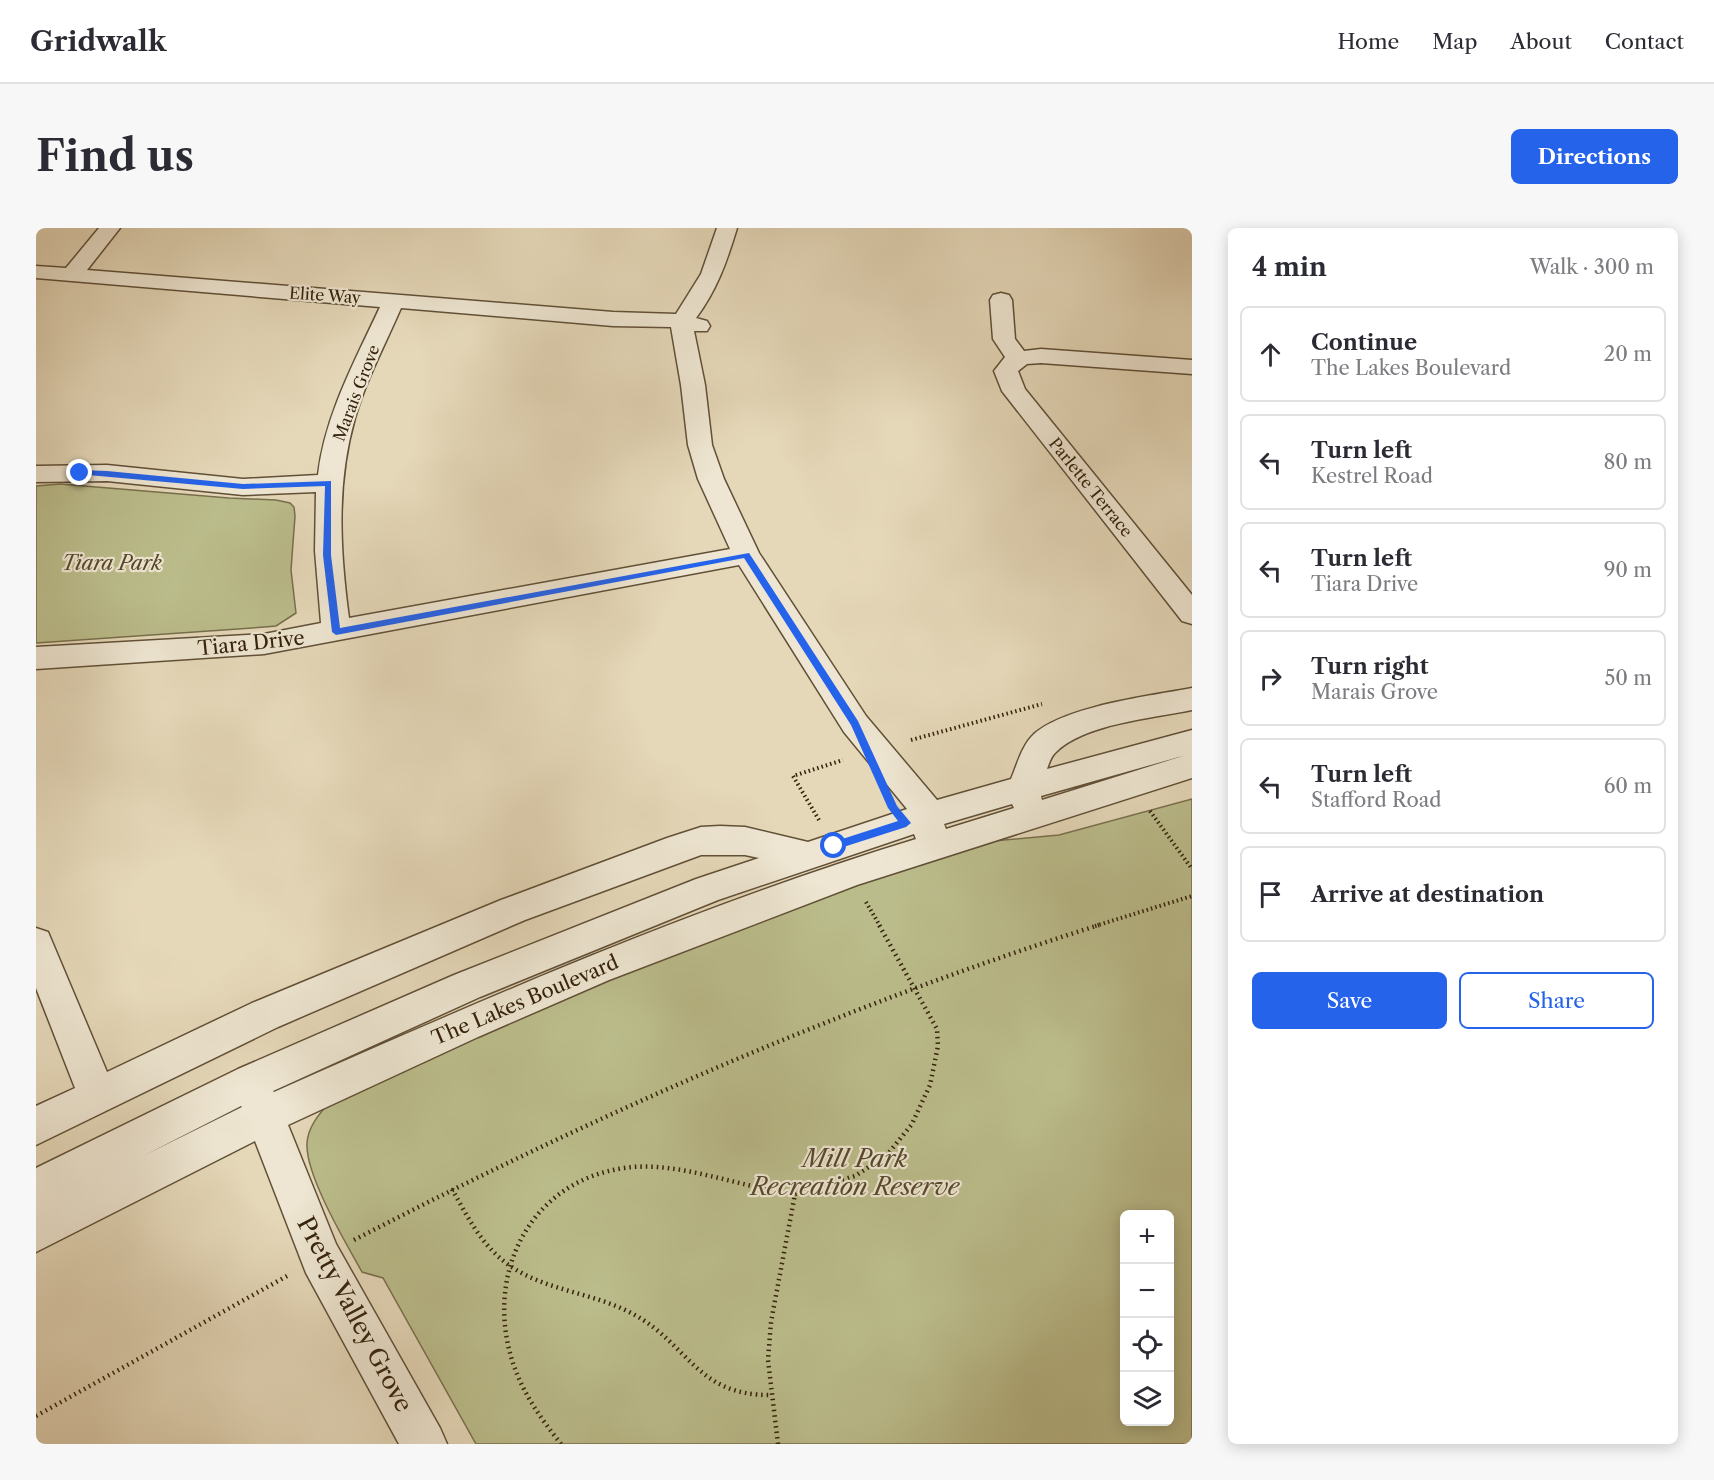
<!DOCTYPE html>
<html lang="en">
<head>
<meta charset="utf-8">
<style>
  :root { --surface:#fff; --page:#f7f7f7; --text:#2b2b33; --muted:#7c7c81; --line:#e1e1e2; --accent:#2563eb }
  body { margin:0; font-family:"Libre Caslon Text",serif; background:var(--page); color:var(--text) }
  .controls { position:absolute; right:18px; bottom:18px; display:grid; overflow:hidden; border-radius:9px; box-shadow:0 3px 15px #0003 }
  .controls button { width:54px; height:54px; display:grid; place-items:center; padding:0; border:0; border-bottom:2px solid var(--line); background:var(--surface); color:var(--text); font:30px sans-serif }
  .stop { position:absolute; width:18px; height:18px; margin:-14px; border:4px solid #2563eb; border-radius:50%; background:#fff }
  .stop.end { background:#2563eb; border-color:#fff; box-shadow:0 2px 6px #0008 }
  .list { margin:0; padding:0; list-style:none }
  h2 { display:flex; justify-content:space-between; align-items:center; height:78px; margin:0; padding:0 24px; font-size:26px }
  h2 small { font-size:20px; font-weight:400; color:var(--muted) }
  .list li { display:grid; grid-template-columns:39px 1fr auto; gap:18px; align-items:center; box-sizing:border-box; height:96px; margin:0 12px 12px; padding:0 12px; border:2px solid var(--line); border-radius:9px }
  .list b { display:block; font-size:22px; white-space:nowrap }
  .list p { margin:0; font-size:20px; white-space:nowrap; color:var(--muted) }
  .list em { font-size:20px; font-style:normal; color:var(--muted) }
  .actions { display:flex; gap:12px; padding:18px 24px }
  .actions a { flex:1; padding:14px 0; border:2px solid var(--accent); border-radius:9px; text-align:center; font-size:21px; color:var(--accent) }
  .actions .main { background:var(--accent); color:#fff }
  .icon { flex:none; width:33px; height:33px; fill:none; stroke:currentColor; stroke-width:2; stroke-linecap:round; stroke-linejoin:round }
  .map { position:relative; flex:none; width:1156px; height:1216px; overflow:hidden; border-radius:9px }
  header { display:flex; align-items:center; gap:36px; box-sizing:border-box; height:84px; padding:0 30px; background:var(--surface); border-bottom:2px solid var(--line) }
  header strong { font-size:28px }
  nav { display:flex; gap:33px; margin-inline-start:auto; font-size:21px }
  .intro { display:flex; align-items:center; justify-content:space-between; box-sizing:border-box; height:144px; padding:0 36px }
  h1 { margin:0; font-size:42px }
  .button { padding:15px 27px; border-radius:9px; background:var(--accent); color:#fff; font-size:21px; font-weight:700 }
  main { display:flex; gap:36px; padding:0 36px }
  aside { flex:1; background:var(--surface); border-radius:9px; box-shadow:0 3px 15px #0003 }
  .map>svg:first-child { display:block }
</style>
</head>
<body>
<header>
<strong>Gridwalk</strong>
<nav><a>Home</a><a>Map</a><a>About</a><a>Contact</a></nav>
</header>
<div class="intro"><h1>Find us</h1><a class="button">Directions</a></div>
<main>
<div class="map">
<svg width="1156" height="1216" viewBox="0 0 1156 1216">
  <rect width="100%" height="100%" fill="#e5d8b9"/>
  <filter id="stains"><feTurbulence type="fractalNoise" baseFrequency=".00333" numOctaves="4"/><feColorMatrix values="0 0 0 0 .2 0 0 0 0 .09 0 0 0 0 .02 0 0 0 .5 -.17"/></filter>
  <radialGradient id="worn" r=".72"><stop offset=".6" stop-color="#630" stop-opacity="0"/><stop offset="1" stop-color="#630" stop-opacity=".3"/></radialGradient>
  <g fill="#bbbc8b" stroke="#786f4c" stroke-width="1.5" fill-rule="evenodd">
    <polygon points="24,256 193,270 240,272 254,275 258,279 259,288 255,342 260,385 240,398 229,399 0,415 0,258"/>
    <path d="M1156 571V1216H440L347 1050 326 1044C310 1015 269 947 271 915 272 899 283 886 293 875L611 732 935 615 1023 607ZM1088 986H1134V1194H1088Z"/>
  </g>
  <g fill="none" stroke-linecap="round" stroke-linejoin="round">
    <defs>
      <g id="minor">
        <path d="M63 0H84L51 42 577 84 640 86 665 46 681 0H701C691 33 681 62 660 90L671 93 674 98 671 103H658L669 157 676 217 688 251 723 325 830 488 901 572 975 551C981 537 986 517 998 506 1030 478 1114 468 1156 460V482C1118 490 1046 496 1019 525 1015 529 1013 535 1011 541L1156 502V550L821 657 573 752 442 809 252 897 300 1016 404 1200 411 1216H363L270 1045 219 913 0 1024V940L202 841 418 747 660 651 723 630 709 627H665L489 692 242 799 0 917V878L39 860 0 760V700L12 704 71 844 216 775 465 672 631 610 665 599 684 598 709 599 772 614 871 581 808 504 703 337 228 426 0 441V419L228 406 285 395 279 323 280 264 207 267 71 253 0 254V238L71 237 207 251 282 247C289 187 319 133 344 79L0 50V38L30 40ZM365 80 577 98 635 99 645 157 652 217 662 251 694 321 313 390C304 323 300 256 319 190 330 152 349 117 365 80ZM1150 527 1006 572 1005 568ZM976 576 978 580 910 601 908 596ZM878 606 880 611C660 678 448 771 238 864L237 863 444 769 682 672ZM205 878 206 879 107 928Z"/>
        <polygon points="965,65 973,67 976,72 979,111 988,123 1005,121 1156,132 1156,146 1005,135 991,136 982,143 989,161 1156,367 1156,396 1146,393 966,163 958,143 969,129 957,111 954,72 957,67"/>
      </g>
    </defs>
    <use href="#minor" stroke="#615037" stroke-width="3"/>
    <g stroke="#35220c" stroke-width="4" stroke-dasharray="1.5 3" stroke-linecap="butt">
      <polyline points="875,512 1006,476"/>
      <polyline points="1114,583 1156,641"/>
      <polyline points="783,592 757,548 807,532"/>
      <polyline points="830,674 844,698"/>
      <polyline points="1059,698 1156,668"/>
    </g>
    <g stroke="#35220c" stroke-width="4.5" stroke-dasharray="1.5 4" stroke-linecap="butt">
      <path d="M416 961C431 988 445 1016 470 1035 507 1063 557 1064 597 1086 653 1116 660 1168 735 1167"/>
      <path d="M318 1012C557 888 806 778 1063 697"/>
      <polyline points="0,1188 251,1048"/>
      <path d="M525 1216C506 1192 488 1167 478 1138 447 1050 491 954 588 940 642 932 705 960 759 966"/>
      <polyline points="742,1216 732,1132 735,1094 759,966 819,948 851,927 876,896 894,857 902,818 901,801 843,697"/>
    </g>
    <use href="#minor" fill="#eee6d2" fill-rule="evenodd"/>
  </g>
  <polygon fill="#2563eb" points="44,242 71,243 207,256 295,253 295,327 304,400 713,325 822,493 861,578 875,595 870,599 798,622 794,621 794,615 862,593 852,580 815,497 708,330 300,407 296,404 287,327 289,258 207,261 41,246 40,245"/>
  <g text-anchor="middle" dominant-baseline="central" stroke-width="4.5" stroke-linejoin="round" paint-order="stroke">
    <g font-size="16" fill="#35220c" stroke="#eee6d2">
      <text transform="translate(289 67) rotate(4)">Elite Way</text>
      <text transform="translate(320 165) rotate(-69)">Marais Grove</text>
      <text transform="translate(1055 259) rotate(51)">Parlette Terrace</text>
    </g>
    <g font-size="20" font-style="italic" fill="#56482c" stroke="#eee6d2">
      <text x="76" y="335">Tiara Park</text>
    </g>
    <g font-size="20" fill="#35220c" stroke="#eee6d2">
      <text transform="translate(215 415) rotate(-6)">Tiara Drive</text>
      <text transform="translate(489 772) rotate(-23)">The Lakes Boulevard</text>
    </g>
    <g font-size="24" font-style="italic" fill="#56482c" stroke="#eee6d2">
      <text x="819" y="930">Mill Park<tspan x="819" dy="28">Recreation Reserve</tspan></text>
    </g>
    <g font-size="24" fill="#35220c" stroke="#eee6d2">
      <text transform="translate(319 1086) rotate(62)">Pretty Valley Grove</text>
    </g>
  </g>
  <rect width="100%" height="100%" filter="url(#stains)"/>
  <rect width="100%" height="100%" fill="url(#worn)"/>
</svg>
<div class="controls">
<button>+</button>
<button>−</button>
<button><svg class="icon" aria-label="locate" viewBox="0 0 24 24"><circle cx="12" cy="12" r="6"/><path d="M12 2v4M12 18v4M2 12h4M18 12h4"/></svg></button>
<button><svg class="icon" aria-label="layers" viewBox="0 0 24 24"><path d="M12 4l9 5-9 5-9-5zM3 14l9 5 9-5"/></svg></button>
</div>
<div class="stop" style="left:798px;top:618px"></div>
<div class="stop end" style="left:44px;top:245px"></div>
</div>
<aside>
<h2>4 min<small>Walk · 300 m</small></h2>
<ul class="list">
<li><svg class="icon" aria-label="ahead" viewBox="0 0 24 24"><path d="M12 20V5M6 11l6-6 6 6"/></svg><div><b>Continue</b><p>The Lakes Boulevard</p></div><em>20 m</em></li>
<li><svg class="icon" aria-label="left" viewBox="0 0 24 24"><path d="M17 20v-9H6M10 6l-5 5 5 5"/></svg><div><b>Turn left</b><p>Kestrel Road</p></div><em>80 m</em></li>
<li><svg class="icon" aria-label="left" viewBox="0 0 24 24"><path d="M17 20v-9H6M10 6l-5 5 5 5"/></svg><div><b>Turn left</b><p>Tiara Drive</p></div><em>90 m</em></li>
<li><svg class="icon" aria-label="right" viewBox="0 0 24 24"><path d="M7 20v-9h11M14 6l5 5-5 5"/></svg><div><b>Turn right</b><p>Marais Grove</p></div><em>50 m</em></li>
<li><svg class="icon" aria-label="left" viewBox="0 0 24 24"><path d="M17 20v-9H6M10 6l-5 5 5 5"/></svg><div><b>Turn left</b><p>Stafford Road</p></div><em>60 m</em></li>
<li><svg class="icon" aria-label="arrive" viewBox="0 0 24 24"><path d="M6 21V4h12l-3 4 3 4H6"/></svg><div><b>Arrive at destination</b></div></li>
</ul>
<div class="actions"><a class="main">Save</a><a>Share</a></div>
</aside>
</main>
</body>
</html>
